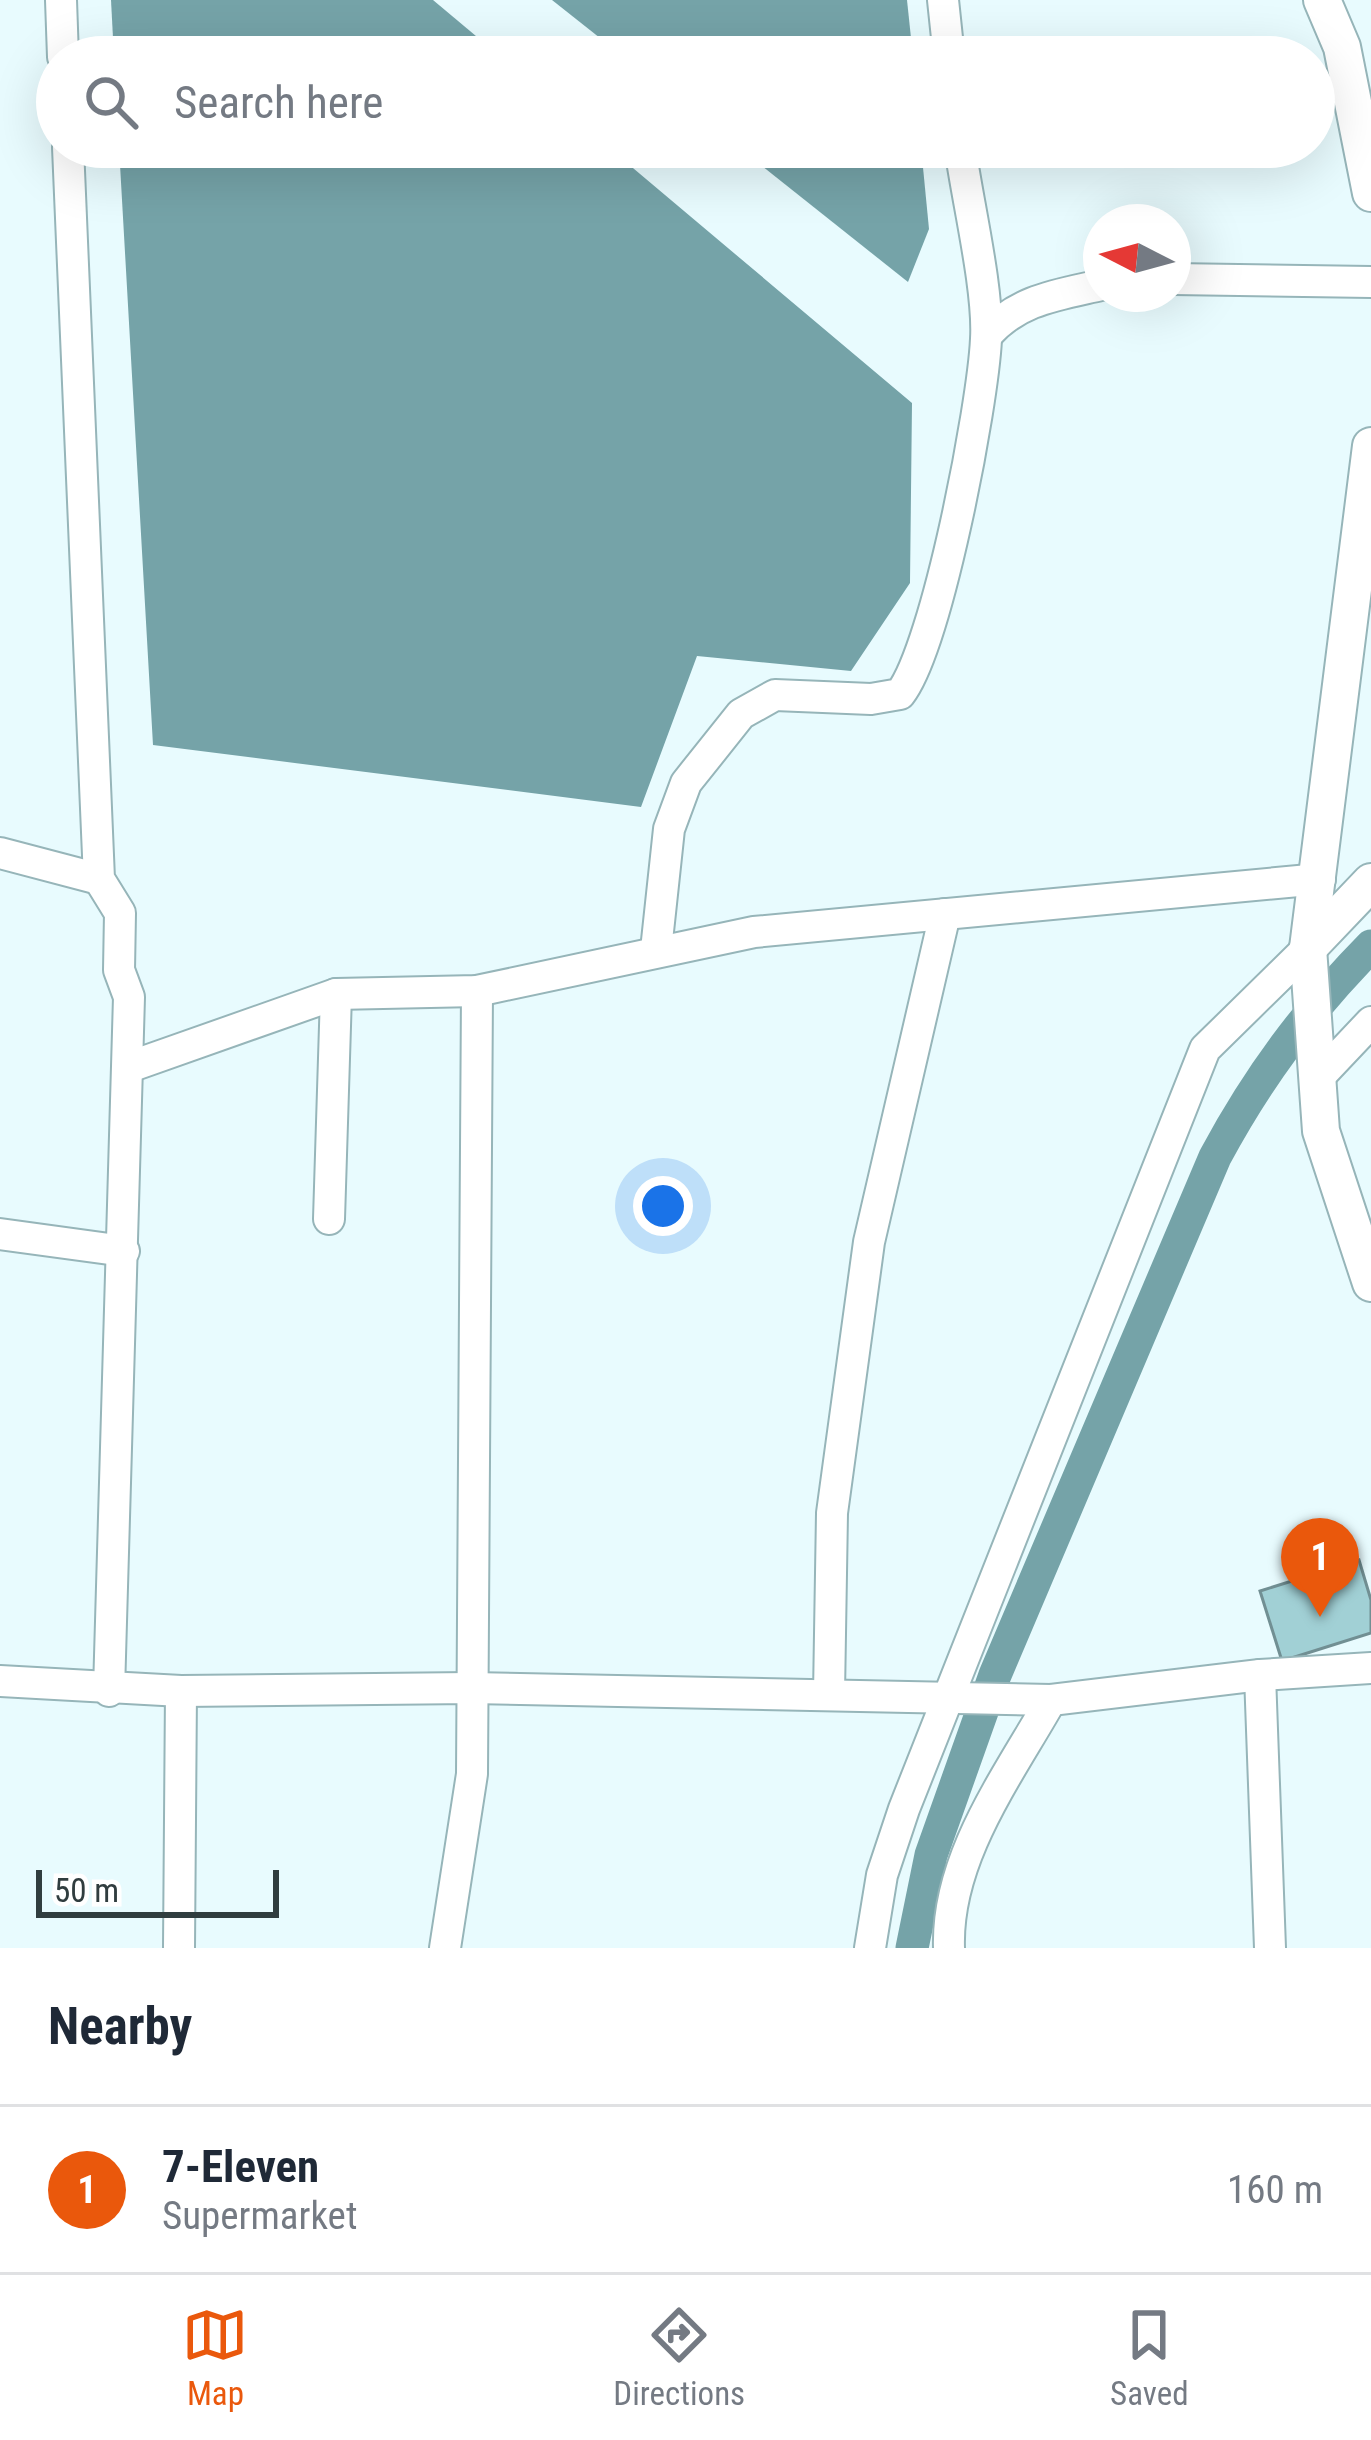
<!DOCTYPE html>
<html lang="en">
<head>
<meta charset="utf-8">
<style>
  :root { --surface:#fff; --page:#f2f2f3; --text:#1f2937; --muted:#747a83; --line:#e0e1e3; --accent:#ea580c }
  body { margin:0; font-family:"Roboto Condensed",sans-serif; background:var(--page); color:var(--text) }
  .compass { position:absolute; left:1083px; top:204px; width:108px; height:108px; border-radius:50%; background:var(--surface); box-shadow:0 12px 48px #0002; rotate:276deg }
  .scale { position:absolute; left:36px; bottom:30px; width:243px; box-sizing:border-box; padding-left:12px; border:6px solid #303d3f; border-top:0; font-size:33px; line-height:42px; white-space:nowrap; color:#303d3f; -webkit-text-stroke:9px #fff; paint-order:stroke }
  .you { position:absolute; left:663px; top:1206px; width:42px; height:42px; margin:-30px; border:9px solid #fff; border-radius:50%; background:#1a73e8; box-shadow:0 0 0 18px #1a73e833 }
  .badge { display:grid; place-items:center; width:78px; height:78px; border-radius:50%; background:var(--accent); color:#fff; font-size:39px; font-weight:700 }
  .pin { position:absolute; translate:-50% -99px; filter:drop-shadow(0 3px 6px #0008) }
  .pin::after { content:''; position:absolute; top:63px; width:42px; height:36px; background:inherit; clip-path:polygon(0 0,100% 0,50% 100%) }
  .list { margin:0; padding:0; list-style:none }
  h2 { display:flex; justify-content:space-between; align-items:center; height:156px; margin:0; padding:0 48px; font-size:51px }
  h2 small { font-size:39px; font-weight:400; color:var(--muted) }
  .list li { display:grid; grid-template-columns:78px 1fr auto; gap:36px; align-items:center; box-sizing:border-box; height:168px; padding:0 48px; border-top:3px solid var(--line) }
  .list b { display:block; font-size:45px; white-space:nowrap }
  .list p { margin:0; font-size:39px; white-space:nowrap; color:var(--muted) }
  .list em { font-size:39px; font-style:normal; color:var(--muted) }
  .icon { flex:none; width:66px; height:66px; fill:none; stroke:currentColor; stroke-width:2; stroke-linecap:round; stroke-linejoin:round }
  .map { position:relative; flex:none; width:1371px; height:1948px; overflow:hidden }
  .search { position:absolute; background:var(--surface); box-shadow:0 12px 48px #0002; left:36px; right:36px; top:36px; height:132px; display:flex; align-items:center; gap:30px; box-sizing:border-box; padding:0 42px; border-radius:66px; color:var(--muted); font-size:45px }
  .sheet { height:324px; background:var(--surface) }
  nav { display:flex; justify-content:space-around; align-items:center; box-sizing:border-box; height:168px; border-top:3px solid var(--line); background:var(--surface); font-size:33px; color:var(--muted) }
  nav a { display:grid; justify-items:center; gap:6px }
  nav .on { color:var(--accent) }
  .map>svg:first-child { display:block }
</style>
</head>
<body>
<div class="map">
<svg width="1371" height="1948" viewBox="0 0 1371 1948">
  <rect width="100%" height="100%" fill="#e8fbfe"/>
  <g fill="#75a3a8">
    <polygon points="111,0 433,0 501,57 114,57"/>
    <polygon points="552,0 907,0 913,57 624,57"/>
    <polygon points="119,147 608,147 912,403 910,583 851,671 697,656 641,807 153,745"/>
    <polygon points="738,147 921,147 929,229 908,282"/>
  </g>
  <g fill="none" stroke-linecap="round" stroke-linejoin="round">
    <path stroke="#75a3a8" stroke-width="33" d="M912 1948 931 1855 995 1675 1215 1157C1258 1077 1307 1011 1371 946"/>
  </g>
  <polygon fill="#a1d0d5" stroke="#718f93" stroke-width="3" points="1359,1560 1371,1600 1371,1633 1282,1661 1260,1591"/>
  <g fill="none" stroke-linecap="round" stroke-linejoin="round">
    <defs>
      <g id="minor">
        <polyline points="61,0 63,57"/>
        <polyline points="943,0 949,57"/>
        <polyline points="68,147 99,879 120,913 119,970 129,997 109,1691"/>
        <polyline points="1173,279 1371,282"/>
        <path d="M987 335C1017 300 1057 295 1101 285"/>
        <polyline points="0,853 99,879"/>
        <path d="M656 950 669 829 686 783 741 714 775 695 871 699 900 694C937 647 983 405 986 339 989 290 967 199 960 147"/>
        <polyline points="129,1067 336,994 477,991 754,932 1320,879"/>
        <polyline points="1318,1078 1371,1022"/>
        <polyline points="329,1219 336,994"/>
        <polyline points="0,1234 124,1251"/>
        <polyline points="1260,1675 1270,1948"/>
        <polyline points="0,1681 181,1691 471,1688 1051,1700 1260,1675 1371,1668"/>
        <polyline points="829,1694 832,1513 869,1242 945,914"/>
        <polyline points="179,1948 181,1691"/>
        <polyline points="445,1948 472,1774 477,991"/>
        <polyline points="870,1948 882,1875 904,1809 1205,1049 1308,948"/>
        <path d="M949 1948C946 1858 1008 1776 1051 1700"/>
      </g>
      <g id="tertiary">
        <polyline points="1322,0 1342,47 1371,193"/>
        <polyline points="1371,446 1308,948 1321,1131 1371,1283"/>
        <polyline points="1308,948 1371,882"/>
      </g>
    </defs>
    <use href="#minor" stroke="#96b5b9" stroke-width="34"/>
    <use href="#tertiary" stroke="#96b5b9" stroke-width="40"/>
    <use href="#minor" stroke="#fff" stroke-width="30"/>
    <use href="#tertiary" stroke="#fff" stroke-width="36"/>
  </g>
</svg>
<svg class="compass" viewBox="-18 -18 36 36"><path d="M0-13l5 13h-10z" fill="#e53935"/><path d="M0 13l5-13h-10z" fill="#747a83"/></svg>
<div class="scale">50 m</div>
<div class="you"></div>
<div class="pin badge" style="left:1320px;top:1617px">1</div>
<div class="search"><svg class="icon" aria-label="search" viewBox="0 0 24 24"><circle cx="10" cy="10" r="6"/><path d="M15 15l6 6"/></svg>Search here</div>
</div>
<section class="sheet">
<h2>Nearby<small></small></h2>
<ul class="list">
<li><span class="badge">1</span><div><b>7-Eleven</b><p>Supermarket</p></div><em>160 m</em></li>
</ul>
</section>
<nav>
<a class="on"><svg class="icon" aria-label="map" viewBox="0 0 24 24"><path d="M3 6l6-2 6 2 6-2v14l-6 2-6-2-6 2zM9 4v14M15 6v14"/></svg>Map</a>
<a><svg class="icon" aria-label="directions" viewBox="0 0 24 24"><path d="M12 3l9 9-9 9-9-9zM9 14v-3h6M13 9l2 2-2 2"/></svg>Directions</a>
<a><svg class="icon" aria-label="saved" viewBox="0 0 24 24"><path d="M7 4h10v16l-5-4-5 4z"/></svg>Saved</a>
</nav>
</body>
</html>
